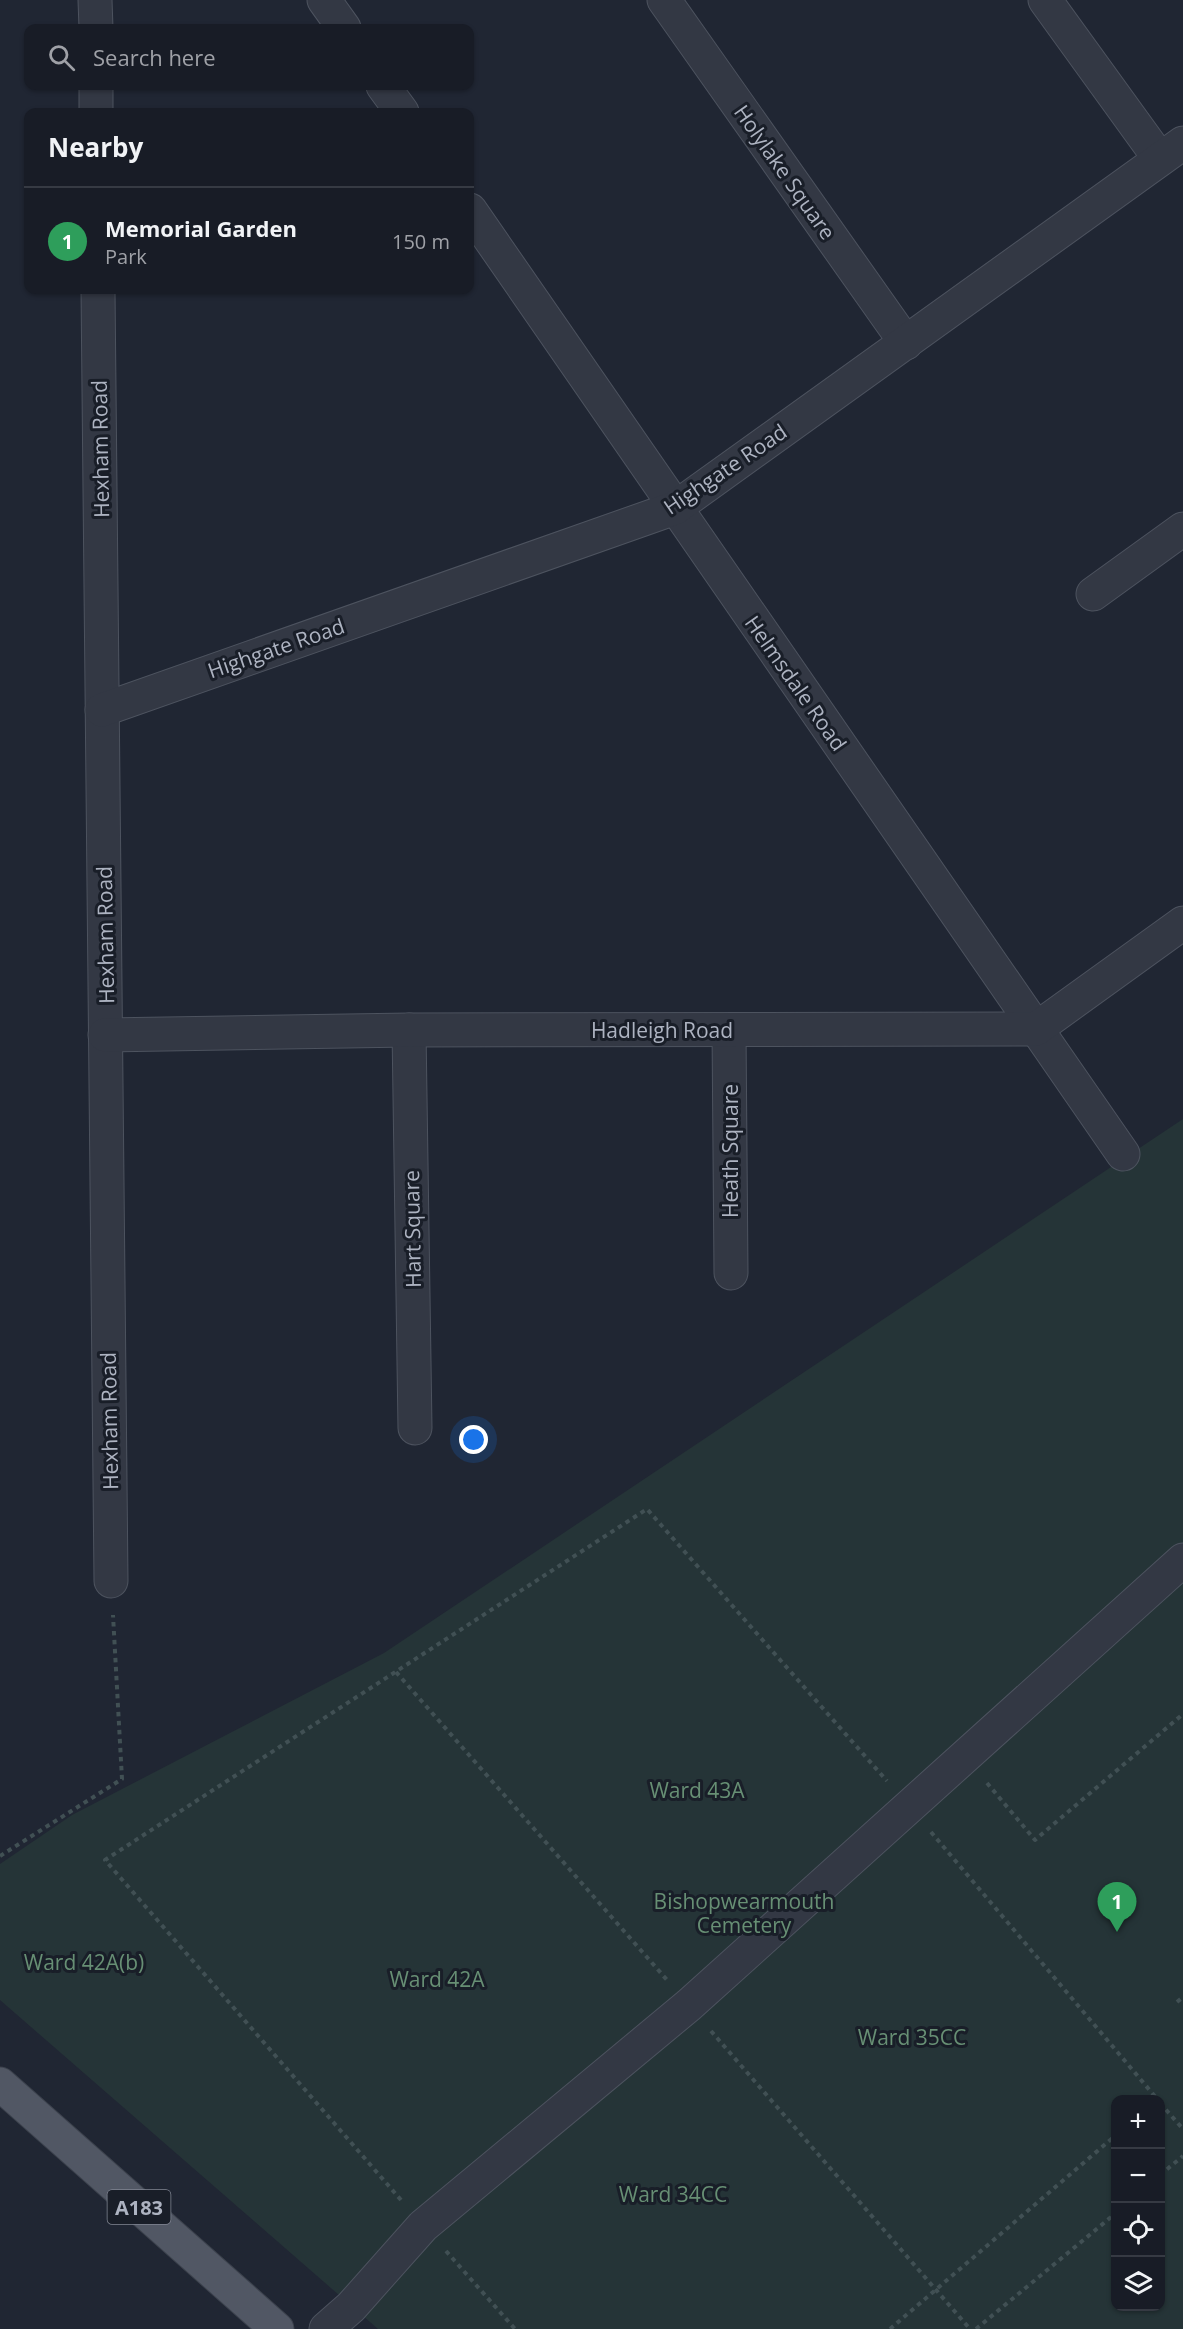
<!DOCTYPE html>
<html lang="en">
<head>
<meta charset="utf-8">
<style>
  :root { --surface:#181c26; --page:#252932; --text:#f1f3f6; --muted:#9fa1a7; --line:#363a43; --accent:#d93025 }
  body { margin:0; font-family:"Open Sans",sans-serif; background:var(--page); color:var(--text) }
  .controls { position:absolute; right:18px; bottom:18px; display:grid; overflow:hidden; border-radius:12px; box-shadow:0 2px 4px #0004 }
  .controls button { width:54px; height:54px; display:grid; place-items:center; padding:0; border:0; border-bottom:2px solid var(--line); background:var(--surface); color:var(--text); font:30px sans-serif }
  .you { position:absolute; left:474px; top:1440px; width:21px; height:21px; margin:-15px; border:4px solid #fff; border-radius:50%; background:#1a73e8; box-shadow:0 0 0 9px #1a73e833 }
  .badge { display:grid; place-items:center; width:39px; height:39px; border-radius:50%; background:var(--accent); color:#fff; font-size:20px; font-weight:700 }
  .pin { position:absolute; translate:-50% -50px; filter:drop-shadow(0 2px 3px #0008) }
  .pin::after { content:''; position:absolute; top:32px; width:21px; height:18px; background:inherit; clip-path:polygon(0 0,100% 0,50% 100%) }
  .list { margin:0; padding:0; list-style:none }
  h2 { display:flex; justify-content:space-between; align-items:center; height:78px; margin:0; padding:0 24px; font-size:26px }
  h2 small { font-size:20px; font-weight:400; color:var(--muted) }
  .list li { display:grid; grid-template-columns:39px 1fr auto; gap:18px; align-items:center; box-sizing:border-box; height:108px; padding:0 24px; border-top:2px solid var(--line) }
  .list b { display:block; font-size:22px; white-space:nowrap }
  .list p { margin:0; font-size:20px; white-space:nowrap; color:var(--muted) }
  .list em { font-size:20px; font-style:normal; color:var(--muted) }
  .icon { flex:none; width:33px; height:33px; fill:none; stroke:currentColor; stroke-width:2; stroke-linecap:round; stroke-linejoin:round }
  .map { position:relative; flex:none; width:1183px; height:2329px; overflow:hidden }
  .search { position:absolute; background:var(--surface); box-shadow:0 2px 4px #0004; left:24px; top:24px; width:450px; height:66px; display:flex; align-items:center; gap:15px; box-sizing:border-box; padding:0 21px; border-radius:12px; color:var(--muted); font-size:22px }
  .panel { position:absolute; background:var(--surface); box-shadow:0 2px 4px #0004; left:24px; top:108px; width:450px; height:186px; border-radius:12px }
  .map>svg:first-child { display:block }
</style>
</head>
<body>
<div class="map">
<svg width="1183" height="2329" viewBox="0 0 1183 2329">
  <rect width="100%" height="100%" fill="#202633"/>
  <path fill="#253437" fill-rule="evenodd" d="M1183 1119V2329H378L0 2000V1864L72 1815 384 1653ZM1116 2100H1160V2306H1116Z"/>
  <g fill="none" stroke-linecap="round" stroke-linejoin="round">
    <defs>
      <g id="minor">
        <polyline points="95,0 96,28"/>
        <polyline points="324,0 344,28"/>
        <polyline points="664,0 906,343"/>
        <polyline points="1045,0 1160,159"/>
        <polyline points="96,86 96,112"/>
        <polyline points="383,86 402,112"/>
        <polyline points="470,210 1123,1154"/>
        <polyline points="98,290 111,1581"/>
        <polyline points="1093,594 1183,529"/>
        <polyline points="102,710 675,508 1183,143"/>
        <polyline points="409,1030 415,1428"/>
        <polyline points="729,1030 731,1273"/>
        <polyline points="105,1035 409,1030 1036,1029 1183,923"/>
        <polyline points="326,2329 351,2307 423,2226 689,2005 1183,1560"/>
      </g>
      <polyline id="major" points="0,2084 277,2329"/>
    </defs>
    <use href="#minor" stroke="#4d535f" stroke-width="35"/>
    <use href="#major" stroke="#3c424d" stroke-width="35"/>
    <g stroke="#415054" stroke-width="4" stroke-dasharray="4.5 4.5" stroke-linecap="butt">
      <polyline points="396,1672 667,1980"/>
      <polyline points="987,1783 1035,1840 1183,1714"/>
      <polyline points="931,1832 1158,2100"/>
      <polyline points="0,1856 122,1779 113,1615"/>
      <polyline points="1177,2002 1183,1997"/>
      <polyline points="711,2031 970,2329"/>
      <polyline points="1160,2103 1183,2129"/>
      <polyline points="1160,2175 1183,2156"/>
      <polyline points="401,2200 105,1860 647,1509 887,1781"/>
      <polyline points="446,2251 515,2329"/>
      <polyline points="890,2329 1116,2135"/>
      <polyline points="976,2329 1116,2213"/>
    </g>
    <use href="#minor" stroke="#333844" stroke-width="33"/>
    <use href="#major" stroke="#515764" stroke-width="33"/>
  </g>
  <g text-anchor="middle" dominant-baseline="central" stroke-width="6" stroke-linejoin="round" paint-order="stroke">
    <rect fill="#191e28" stroke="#818693" stroke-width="1.5" x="107.5" y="2190" width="63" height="34" rx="4.5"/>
    <g font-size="20" font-weight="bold" fill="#adb3c1">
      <text x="139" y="2207">A183</text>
    </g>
    <g font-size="21" fill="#adb3c1" stroke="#191e28">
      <text transform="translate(785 172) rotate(55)">Holylake Square</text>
      <text transform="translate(100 449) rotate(-91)">Hexham Road</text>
      <text transform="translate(725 469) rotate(-34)">Highgate Road</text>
      <text transform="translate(276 648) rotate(-19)">Highgate Road</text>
      <text transform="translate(796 683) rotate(55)">Helmsdale Road</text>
      <text transform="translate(105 935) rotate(-91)">Hexham Road</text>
      <text x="662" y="1030">Hadleigh Road</text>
      <text transform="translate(730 1151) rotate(-90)">Heath Square</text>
      <text transform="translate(412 1229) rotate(-91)">Hart Square</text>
      <text transform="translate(109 1421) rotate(-91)">Hexham Road</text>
    </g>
    <g font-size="21" fill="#678f74" stroke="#191e28">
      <text x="697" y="1790">Ward 43A</text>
      <text x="744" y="1901">Bishopwearmouth<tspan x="744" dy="24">Cemetery</tspan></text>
      <text x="84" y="1962">Ward 42A(b)</text>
      <text x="437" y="1979">Ward 42A</text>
      <text x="912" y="2037">Ward 35CC</text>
      <text x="673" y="2194">Ward 34CC</text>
    </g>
  </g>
</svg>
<div class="controls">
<button>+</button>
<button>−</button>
<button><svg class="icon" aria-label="locate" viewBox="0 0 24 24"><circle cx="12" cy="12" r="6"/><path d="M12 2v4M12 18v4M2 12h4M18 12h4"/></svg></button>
<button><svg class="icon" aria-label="layers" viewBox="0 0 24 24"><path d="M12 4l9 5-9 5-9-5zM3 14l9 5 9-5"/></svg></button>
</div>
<div class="you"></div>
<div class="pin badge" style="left:1117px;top:1932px;background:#2e9e5b">1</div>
<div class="search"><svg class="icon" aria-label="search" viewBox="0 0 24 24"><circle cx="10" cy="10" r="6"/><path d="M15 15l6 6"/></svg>Search here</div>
<section class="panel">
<h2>Nearby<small></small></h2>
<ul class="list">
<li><span class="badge" style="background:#2e9e5b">1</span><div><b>Memorial Garden</b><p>Park</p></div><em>150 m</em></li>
</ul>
</section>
</div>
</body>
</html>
